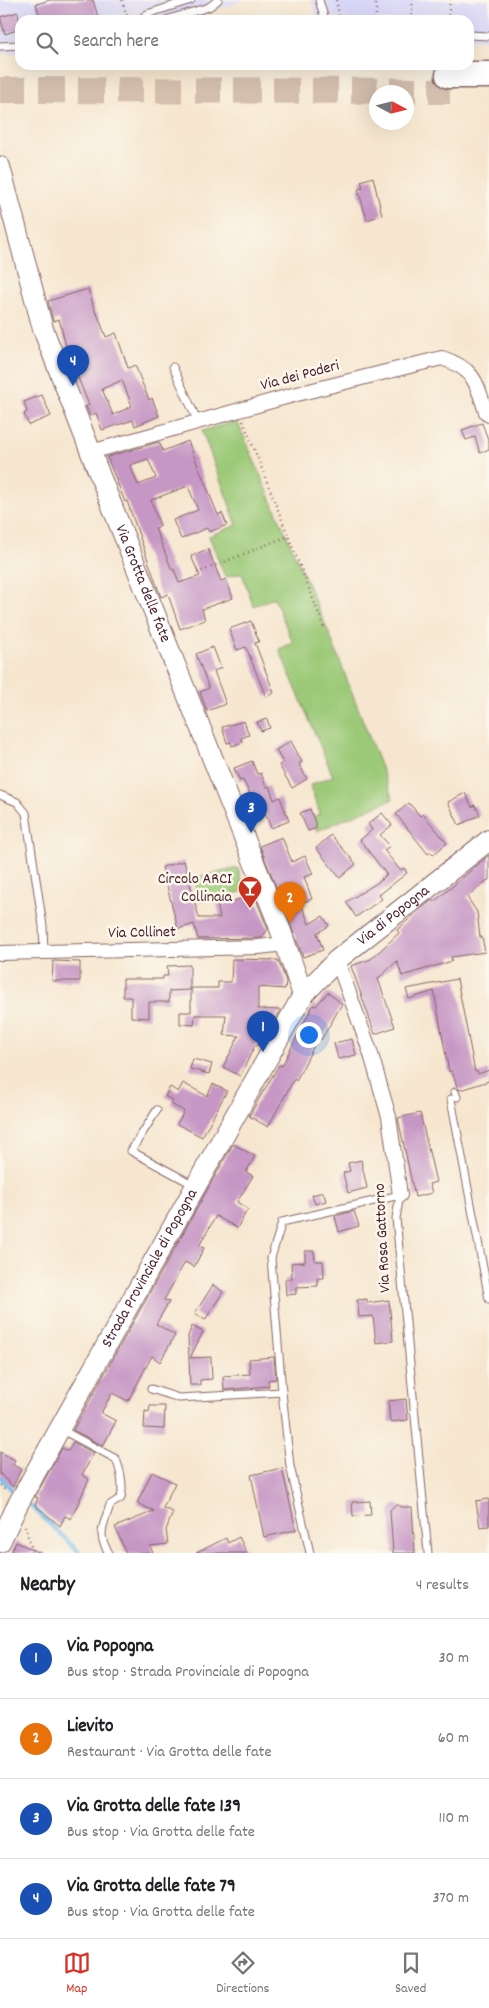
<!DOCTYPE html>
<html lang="en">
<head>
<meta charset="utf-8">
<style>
  :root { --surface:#fff; --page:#f6f6f6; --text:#202124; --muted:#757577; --line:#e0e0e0; --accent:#d93025 }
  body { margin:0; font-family:Dekko,sans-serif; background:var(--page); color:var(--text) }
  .compass { position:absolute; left:369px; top:85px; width:45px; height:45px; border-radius:50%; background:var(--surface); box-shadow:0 5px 20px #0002; rotate:97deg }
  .you { position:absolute; left:308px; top:1034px; width:18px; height:18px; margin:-12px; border:4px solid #fff; border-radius:50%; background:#1a73e8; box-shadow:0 0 0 8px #1a73e833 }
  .badge { display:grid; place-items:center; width:32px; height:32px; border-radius:50%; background:var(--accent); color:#fff; font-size:16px; font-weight:700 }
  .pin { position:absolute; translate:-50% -41px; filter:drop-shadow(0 1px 2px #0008) }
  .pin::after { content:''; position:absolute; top:26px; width:18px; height:15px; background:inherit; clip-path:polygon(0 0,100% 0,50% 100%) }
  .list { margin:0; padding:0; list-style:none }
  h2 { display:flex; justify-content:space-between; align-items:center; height:65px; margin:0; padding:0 20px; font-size:21px }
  h2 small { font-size:16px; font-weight:400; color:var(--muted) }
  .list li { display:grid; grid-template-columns:32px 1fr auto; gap:15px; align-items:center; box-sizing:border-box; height:80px; padding:0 20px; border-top:1px solid var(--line) }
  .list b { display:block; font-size:19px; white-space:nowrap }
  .list p { margin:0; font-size:16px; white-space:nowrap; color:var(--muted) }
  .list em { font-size:16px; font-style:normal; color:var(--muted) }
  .icon { flex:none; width:28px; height:28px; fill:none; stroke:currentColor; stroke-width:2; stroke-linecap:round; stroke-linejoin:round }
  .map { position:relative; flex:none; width:489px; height:1553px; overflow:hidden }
  .search { position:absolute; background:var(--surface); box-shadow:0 5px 20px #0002; left:15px; right:15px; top:15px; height:55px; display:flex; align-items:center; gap:12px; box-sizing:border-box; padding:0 18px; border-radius:15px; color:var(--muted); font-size:19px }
  .sheet { height:385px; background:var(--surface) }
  nav { display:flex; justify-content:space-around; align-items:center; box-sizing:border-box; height:70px; border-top:1px solid var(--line); background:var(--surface); font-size:14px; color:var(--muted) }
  nav a { display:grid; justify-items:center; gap:2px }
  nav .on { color:var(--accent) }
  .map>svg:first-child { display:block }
</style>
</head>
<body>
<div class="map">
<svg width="489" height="1553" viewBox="0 0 489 1553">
  <rect width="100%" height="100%" fill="#fbf7ec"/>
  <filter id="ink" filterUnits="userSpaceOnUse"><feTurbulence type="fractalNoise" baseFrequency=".02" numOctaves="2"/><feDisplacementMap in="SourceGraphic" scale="10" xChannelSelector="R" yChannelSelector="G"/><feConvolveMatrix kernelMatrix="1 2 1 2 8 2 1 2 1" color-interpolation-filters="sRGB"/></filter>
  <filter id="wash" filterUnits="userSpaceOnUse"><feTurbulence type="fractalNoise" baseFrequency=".0096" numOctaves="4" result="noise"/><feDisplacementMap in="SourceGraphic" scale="20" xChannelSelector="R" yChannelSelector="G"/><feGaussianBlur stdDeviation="1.12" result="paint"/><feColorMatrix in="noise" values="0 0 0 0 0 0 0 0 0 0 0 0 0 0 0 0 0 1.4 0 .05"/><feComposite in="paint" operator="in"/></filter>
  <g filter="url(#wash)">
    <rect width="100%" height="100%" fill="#f6e6cf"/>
    <g fill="#d9d7f8">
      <polygon points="0,0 246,0 183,20 20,20 20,53 0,53"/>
      <polygon points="311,0 489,0 489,40 469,39 469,20 318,20"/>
    </g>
    <g fill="#9bc977" stroke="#727451">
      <polygon points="237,421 331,638 393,799 317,831 313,817 320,814 310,785 333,776 279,649 293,643 274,598 253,606 242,573 225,577 209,536 237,525 202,431"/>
      <polygon points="238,868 244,891 200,902 194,878"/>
    </g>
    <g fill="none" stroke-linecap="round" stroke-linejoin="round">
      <g stroke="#73bfed" stroke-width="4">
        <polyline points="0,1477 11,1489"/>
        <polyline points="31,1506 80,1553"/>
      </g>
    </g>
    <g id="blocks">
      <g fill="#c696c5" fill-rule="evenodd">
        <polygon points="50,0 93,0 99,20 41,20 36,4"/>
        <polygon points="18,12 20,29 5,34 0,17"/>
        <polygon points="373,177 382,215 367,220 358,189 363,188 361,181"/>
        <path d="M88 289 96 314 97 313 106 337 116 333 128 368 135 365 149 400 152 398 159 416 135 426 133 420 102 430 96 413 90 416 86 406 89 405 74 368 72 369 59 319 53 321 48 301ZM122 380 132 406 113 415 102 389Z"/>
        <polygon points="42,395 51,416 29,425 24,414 27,412 24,402"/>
        <polygon points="482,423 489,442 489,449 480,453 475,437 466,440 462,430"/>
        <path d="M188 441 218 515 222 513 227 525 209 532 207 528 181 539 173 520 198 510 188 486 151 500 160 526 155 528 172 570 174 569 179 583 200 576 191 556 208 549 221 581 226 579 233 598 202 609 205 620 180 629 168 594 161 597 127 501 125 502 107 457 159 442 163 451ZM148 459 156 478 138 485 130 465Z"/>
        <polygon points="251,621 259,642 255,643 274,693 266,697 246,647 237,650 229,629"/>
        <polygon points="213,647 221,668 214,671 226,704 207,711 200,692 209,688 196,654"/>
        <polygon points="267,719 270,728 261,731 257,722"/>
        <polygon points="244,721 249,735 241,738 243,742 232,746 231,742 227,743 222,727"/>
        <polygon points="291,741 302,762 299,764 307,779 292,788 279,765 283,763 276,750"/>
        <polygon points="252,761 257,774 261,773 266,787 269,786 274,800 280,797 289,821 271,828 262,804 256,806 243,780 240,781 234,768"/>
        <polygon points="465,793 472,807 475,805 480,815 459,825 448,802"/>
        <polygon points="409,803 420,816 423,814 447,843 433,855 431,852 428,854 396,814"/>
        <polygon points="310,809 317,828 308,831 300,813"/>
        <polygon points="382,813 392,825 380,835 390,846 384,850 400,870 404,868 407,873 379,895 382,899 356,917 346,902 382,880 381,879 387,875 360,840 372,830 368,824"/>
        <polygon points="331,835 356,864 340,878 316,848"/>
        <polygon points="282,837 292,862 305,856 313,874 304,877 312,899 301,903 309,924 323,916 329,926 317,933 323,950 303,957 260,846"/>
        <polygon points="489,855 489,880 486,881 467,897 477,912 480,937 482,937 485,952 451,957 452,961 402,976 397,961 378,979 395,1027 375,1034 351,966 371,959 399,933 397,930 418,911 432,900 434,902"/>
        <polygon points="184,861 199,918 220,918 217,903 231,900 231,902 254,894 268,929 262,938 198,939 194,924 178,929 162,867"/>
        <polygon points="232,959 278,960 286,981 285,989 258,987 258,1009 281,1010 275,1020 262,1019 259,1045 255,1045 240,1076 223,1067 239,1036 224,1035 226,1015 195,1015 194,1025 180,1024 180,1012 191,1012 191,988 218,988 218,982 231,982"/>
        <polygon points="53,961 80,962 80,981 52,981"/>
        <polygon points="190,965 190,990 169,991 169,1002 149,1002 149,1018 131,1017 131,997 123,997 123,979 163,979 163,976 168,976 167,966"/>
        <polygon points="457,979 475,1072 477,1071 478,1074 489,1070 489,1081 460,1090 457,1087 452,1071 449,1072 434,991 409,999 406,989"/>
        <polygon points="328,992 342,1004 321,1040 318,1038 296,1081 294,1079 268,1127 249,1116 279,1065 282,1066 313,1005 316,1006"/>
        <polygon points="352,1039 356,1055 338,1059 334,1043"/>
        <polygon points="193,1059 212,1064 209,1074 190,1069"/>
        <polygon points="183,1083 207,1096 213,1084 227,1091 202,1137 177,1124 184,1111 171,1104 173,1101 165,1096 170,1087 178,1092"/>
        <polygon points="420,1113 436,1182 429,1184 432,1193 415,1197 398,1118"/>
        <polygon points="233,1144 255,1156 246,1172 253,1176 237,1202 248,1209 237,1228 216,1216 199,1246 204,1248 194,1267 185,1262 164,1300 169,1302 156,1324 175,1335 160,1362 152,1356 128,1401 112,1393 101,1413 116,1421 103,1446 73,1430"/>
        <polygon points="361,1160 367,1188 348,1193 343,1173 350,1171 348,1163"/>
        <polygon points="323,1192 326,1201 315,1204 312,1195"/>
        <polygon points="354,1211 359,1226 339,1232 335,1216"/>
        <polygon points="305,1251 314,1251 315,1261 323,1261 324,1278 317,1278 318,1286 296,1287 296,1294 286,1295 285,1279 292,1279 291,1263 305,1262"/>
        <polygon points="213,1285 223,1292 205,1320 195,1313"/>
        <polygon points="367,1299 367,1303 389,1300 393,1341 376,1343 373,1316 359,1317 357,1300"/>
        <polygon points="192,1326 203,1332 190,1358 211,1357 212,1379 200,1380 200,1385 190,1385 188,1336"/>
        <polygon points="274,1357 276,1379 268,1380 269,1386 224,1390 223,1376 250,1374 249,1359"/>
        <polygon points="406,1399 408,1420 390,1422 388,1401"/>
        <polygon points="150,1406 165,1406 164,1429 144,1428 145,1411 149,1412"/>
        <polygon points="73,1442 94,1453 82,1475 89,1479 71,1519 65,1516 60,1526 35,1505 38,1498 35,1497 62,1448 68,1451"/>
        <polygon points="0,1452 15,1460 13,1465 21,1469 13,1487 0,1474"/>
        <polygon points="282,1468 296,1530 264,1537 251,1475"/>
        <polygon points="152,1472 175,1483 163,1508 173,1512 166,1530 168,1544 150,1546 153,1553 126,1553 115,1527 154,1511 137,1503"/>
        <polygon points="489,1499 489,1526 480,1527 476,1501"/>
        <polygon points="370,1501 371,1515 353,1516 352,1502"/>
        <polygon points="396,1504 402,1507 412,1507 415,1553 393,1553 390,1510"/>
        <polygon points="239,1537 247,1553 196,1553 226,1538 228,1543"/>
        <polygon points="16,1542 41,1553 11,1553"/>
      </g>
    </g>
  </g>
  <g filter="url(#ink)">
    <use href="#blocks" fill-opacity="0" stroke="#866564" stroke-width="1"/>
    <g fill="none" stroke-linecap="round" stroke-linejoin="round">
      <polyline stroke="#d4beae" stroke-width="26" stroke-dasharray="26 13" stroke-linecap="butt" points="0,90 450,91"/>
      <defs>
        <g id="lane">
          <polyline points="319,0 325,20"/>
          <polyline points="140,20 147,14 191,0"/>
          <polyline points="165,20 209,7 218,0"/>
          <polyline points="469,35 489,36"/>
          <polyline points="0,46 20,45"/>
          <polyline points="173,367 198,422"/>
          <polyline points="0,795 17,802 26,813 43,926 44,952"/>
          <polyline points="455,1092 457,1097"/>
          <polyline points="451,1099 489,1299"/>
          <polyline points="157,1110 131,1151 194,1185"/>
          <polyline points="151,1389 179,1398 282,1392"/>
          <path d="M62 1430 116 1459C121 1472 124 1484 121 1498L110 1505C104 1525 96 1534 109 1553"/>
          <polyline points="310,1553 290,1466 282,1392 271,1258 282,1222 400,1195 396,1218 428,1553"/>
        </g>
        <g id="street">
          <path d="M91 452 293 395 442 358C475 369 476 382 486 412L489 415"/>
          <polyline points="0,953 258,947 285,944"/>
          <polyline points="337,960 370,1051 389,1117 400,1195"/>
        </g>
        <g id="secondary">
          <path id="s1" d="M0 167 43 329 102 481 277 920 303 995"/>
          <path id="s2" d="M0 1542 18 1504 60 1428 303 995 337 960 489 840"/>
        </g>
        <polyline id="highway" points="449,75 489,75"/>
      </defs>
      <use href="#lane" stroke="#866564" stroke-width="9"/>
      <use href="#street" stroke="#866564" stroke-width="16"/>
      <use href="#secondary" stroke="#866564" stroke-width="22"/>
      <use href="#highway" stroke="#866564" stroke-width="29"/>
      <g stroke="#866564" stroke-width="2.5" stroke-dasharray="1 4" stroke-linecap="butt">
        <polyline points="122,0 128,20"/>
        <polyline points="336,0 340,20"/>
        <polyline points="376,20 376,0"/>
        <polyline points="411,20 413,0"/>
        <polyline points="448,20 450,0"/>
        <polyline points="243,421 324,627"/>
        <polyline points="197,573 288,536"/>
        <polyline points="0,1485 6,1491"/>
        <polyline points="25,1526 33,1553"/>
      </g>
      <use href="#lane" stroke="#fff" stroke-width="7"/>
      <use href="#street" stroke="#fff" stroke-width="14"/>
      <use href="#secondary" stroke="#fff" stroke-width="20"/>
      <use href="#highway" stroke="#fff" stroke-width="26"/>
    </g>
  </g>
  <defs>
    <symbol id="bar-pin" viewBox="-11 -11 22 30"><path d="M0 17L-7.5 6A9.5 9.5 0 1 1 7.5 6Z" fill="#c8321e" stroke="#fbf7ec"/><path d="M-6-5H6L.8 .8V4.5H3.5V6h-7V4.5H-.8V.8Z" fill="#fff"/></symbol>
  </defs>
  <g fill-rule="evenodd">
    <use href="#bar-pin" x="236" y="874" width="28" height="38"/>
  </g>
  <g text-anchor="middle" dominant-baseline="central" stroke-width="5" stroke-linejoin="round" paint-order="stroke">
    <g font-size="16" fill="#4a1f2b" stroke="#fbf7ec">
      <text transform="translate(300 376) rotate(-15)">Via dei Poderi</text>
      <text stroke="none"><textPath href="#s1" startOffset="441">Via Grotta delle fate</textPath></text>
      <text stroke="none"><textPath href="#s2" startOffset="746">Via di Popogna</textPath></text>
      <text transform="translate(142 933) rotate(-1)">Via Collinet</text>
      <text transform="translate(383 1238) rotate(-93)">Via Rosa Gattorno</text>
      <text stroke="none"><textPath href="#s2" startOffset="312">Strada Provinciale di Popogna</textPath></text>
    </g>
    <g font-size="16" fill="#4a1f2b" stroke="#fbf7ec" text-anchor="end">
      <text x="232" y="879">Circolo ARCI<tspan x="232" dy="18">Collinaia</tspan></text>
    </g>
  </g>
</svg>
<svg class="compass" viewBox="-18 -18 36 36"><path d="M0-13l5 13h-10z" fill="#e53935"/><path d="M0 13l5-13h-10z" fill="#757577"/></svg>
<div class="you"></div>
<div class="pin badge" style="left:263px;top:1052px;background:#1a4fb4">1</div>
<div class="pin badge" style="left:290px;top:923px;background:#e8710a">2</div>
<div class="pin badge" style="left:251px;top:833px;background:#1a4fb4">3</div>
<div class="pin badge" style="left:73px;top:386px;background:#1a4fb4">4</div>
<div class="search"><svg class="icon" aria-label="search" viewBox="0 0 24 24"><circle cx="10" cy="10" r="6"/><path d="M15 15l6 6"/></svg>Search here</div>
</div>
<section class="sheet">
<h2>Nearby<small>4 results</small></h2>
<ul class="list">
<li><span class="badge" style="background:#1a4fb4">1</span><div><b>Via Popogna</b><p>Bus stop · Strada Provinciale di Popogna</p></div><em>30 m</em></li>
<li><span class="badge" style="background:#e8710a">2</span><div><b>Lievito</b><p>Restaurant · Via Grotta delle fate</p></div><em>60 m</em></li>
<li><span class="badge" style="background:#1a4fb4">3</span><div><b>Via Grotta delle fate 139</b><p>Bus stop · Via Grotta delle fate</p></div><em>110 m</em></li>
<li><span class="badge" style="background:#1a4fb4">4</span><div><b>Via Grotta delle fate 79</b><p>Bus stop · Via Grotta delle fate</p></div><em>370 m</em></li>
</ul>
</section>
<nav>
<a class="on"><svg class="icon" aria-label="map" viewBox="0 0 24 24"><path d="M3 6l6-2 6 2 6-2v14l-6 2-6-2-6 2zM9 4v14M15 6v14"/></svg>Map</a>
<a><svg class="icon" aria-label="directions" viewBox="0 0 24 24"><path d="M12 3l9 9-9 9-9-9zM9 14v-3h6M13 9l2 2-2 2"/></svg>Directions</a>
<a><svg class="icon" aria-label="saved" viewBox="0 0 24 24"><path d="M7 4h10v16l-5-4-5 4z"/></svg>Saved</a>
</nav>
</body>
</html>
